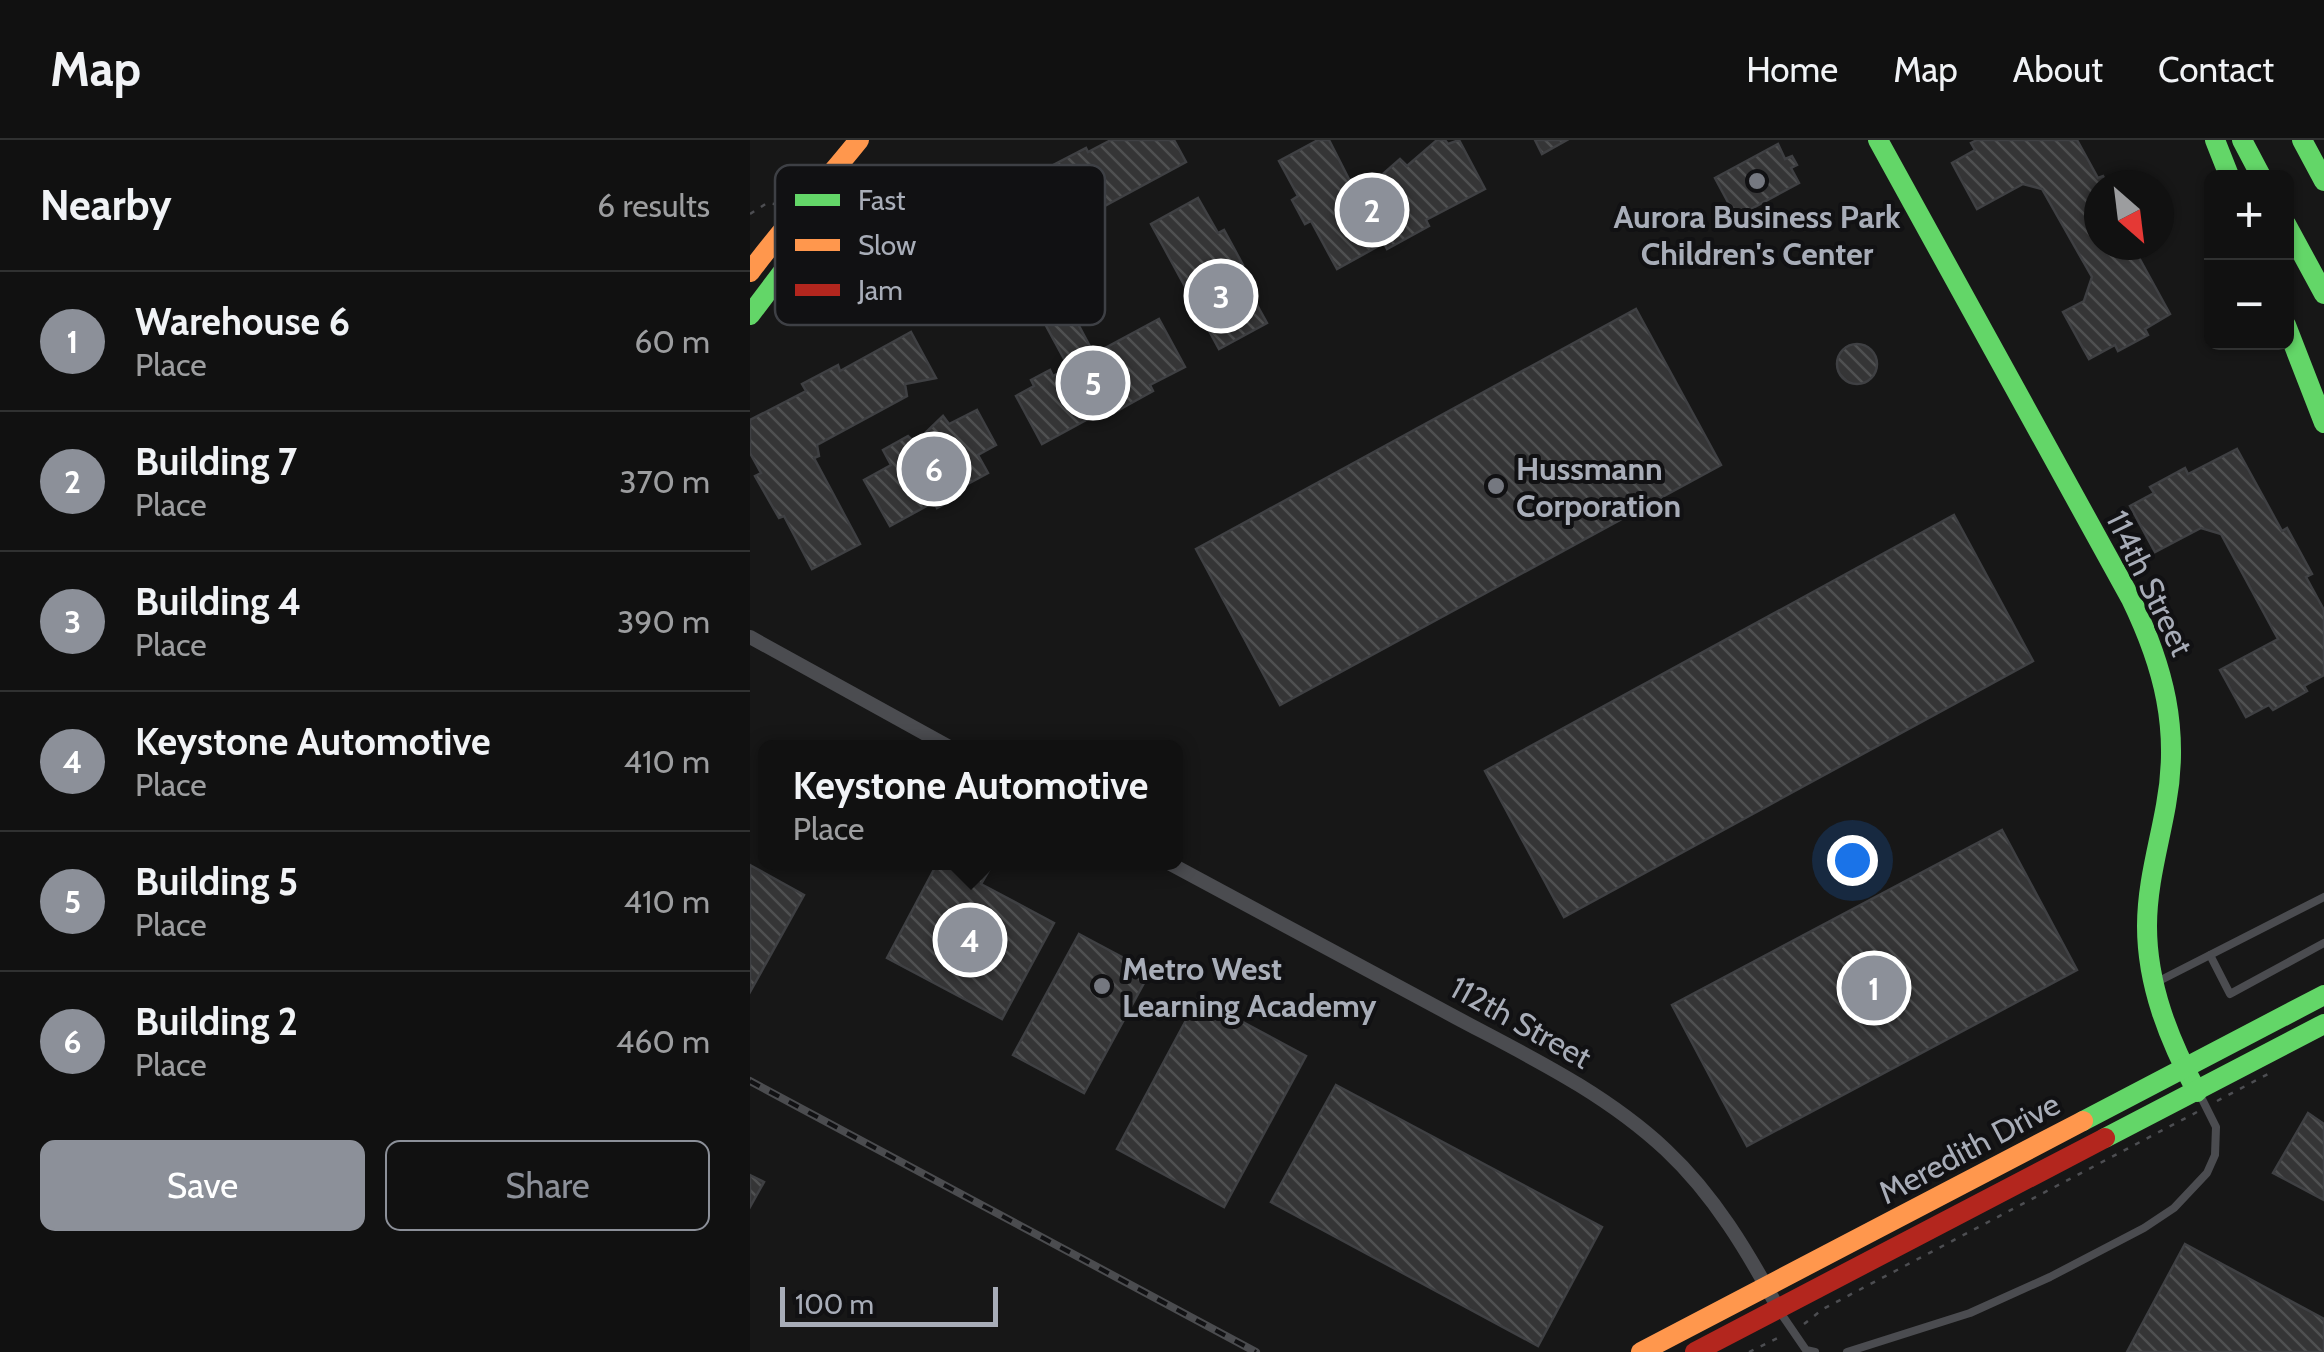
<!DOCTYPE html>
<html lang="en">
<head>
<meta charset="utf-8">
<style>
  :root { --surface:#111; --page:#1a1a1a; --text:#f1f3f6; --muted:#9c9d9f; --line:#303131; --accent:#8c9099 }
  body { margin:0; font-family:Cabin,sans-serif; background:var(--page); color:var(--text) }
  .controls { position:absolute; right:30px; top:30px; display:grid; overflow:hidden; border-radius:15px; box-shadow:0 2px 8px #0004 }
  .controls button { width:90px; height:90px; display:grid; place-items:center; padding:0; border:0; border-bottom:2px solid var(--line); background:var(--surface); color:var(--text); font:50px sans-serif }
  .compass { position:absolute; left:1334px; top:30px; width:90px; height:90px; border-radius:50%; background:var(--surface); box-shadow:0 2px 8px #0004; rotate:152deg }
  .scale { position:absolute; left:30px; bottom:25px; width:218px; box-sizing:border-box; padding-left:10px; border:5px solid #a8adb8; border-top:0; font-size:28px; line-height:35px; white-space:nowrap; color:#a8adb8; -webkit-text-stroke:8px #111113; paint-order:stroke }
  .you { position:absolute; left:1102px; top:720px; width:35px; height:35px; margin:-25px; border:8px solid #fff; border-radius:50%; background:#1a73e8; box-shadow:0 0 0 15px #1a73e833 }
  .badge { display:grid; place-items:center; width:65px; height:65px; border-radius:50%; background:var(--accent); color:#fff; font-size:32px; font-weight:700 }
  .pin { position:absolute; translate:-50% -50%; border:5px solid #fff; box-shadow:0 2px 10px #0006 }
  .popup { position:absolute; left:8px; top:600px; width:425px; height:130px; box-sizing:border-box; display:grid; place-content:center; border-radius:15px; background:var(--surface); filter:drop-shadow(0 2px 8px #0005); font-size:32px; white-space:nowrap; color:var(--muted) }
  .popup b { font-size:38px; color:var(--text) }
  .popup::after { content:''; position:absolute; left:50%; top:100%; margin-left:-20px; border:20px solid transparent; border-top-color:var(--surface) }
  .list { margin:0; padding:0; list-style:none }
  h2 { display:flex; justify-content:space-between; align-items:center; height:130px; margin:0; padding:0 40px; font-size:42px }
  h2 small { font-size:32px; font-weight:400; color:var(--muted) }
  .list li { display:grid; grid-template-columns:65px 1fr auto; gap:30px; align-items:center; box-sizing:border-box; height:140px; padding:0 40px; border-top:2px solid var(--line) }
  .list b { display:block; font-size:38px; white-space:nowrap }
  .list p { margin:0; font-size:32px; white-space:nowrap; color:var(--muted) }
  .list em { font-size:32px; font-style:normal; color:var(--muted) }
  .actions { display:flex; gap:20px; padding:30px 40px }
  .actions a { flex:1; padding:22px 0; border:2px solid var(--accent); border-radius:15px; text-align:center; font-size:35px; color:var(--accent) }
  .actions .main { background:var(--accent); color:#fff }
  .map { position:relative; flex:none; width:1574px; height:1212px; overflow:hidden }
  header { display:flex; align-items:center; gap:60px; box-sizing:border-box; height:140px; padding:0 50px; background:var(--surface); border-bottom:2px solid var(--line) }
  header strong { font-size:48px }
  nav { display:flex; gap:55px; margin-inline-start:auto; font-size:35px }
  main { display:flex }
  aside { flex:1; background:var(--surface) }
  .map>svg:first-child { display:block }
</style>
</head>
<body>
<header>
<strong>Map</strong>
<nav><a>Home</a><a>Map</a><a>About</a><a>Contact</a></nav>
</header>
<main>
<aside>
<h2>Nearby<small>6 results</small></h2>
<ul class="list">
<li><span class="badge">1</span><div><b>Warehouse 6</b><p>Place</p></div><em>60 m</em></li>
<li><span class="badge">2</span><div><b>Building 7</b><p>Place</p></div><em>370 m</em></li>
<li><span class="badge">3</span><div><b>Building 4</b><p>Place</p></div><em>390 m</em></li>
<li><span class="badge">4</span><div><b>Keystone Automotive</b><p>Place</p></div><em>410 m</em></li>
<li><span class="badge">5</span><div><b>Building 5</b><p>Place</p></div><em>410 m</em></li>
<li><span class="badge">6</span><div><b>Building 2</b><p>Place</p></div><em>460 m</em></li>
</ul>
<div class="actions"><a class="main">Save</a><a>Share</a></div>
</aside>
<div class="map">
<svg width="1574" height="1212" viewBox="0 0 1574 1212">
  <defs>
    <pattern id="building-back-hatch" width="6" height="6" patternUnits="userSpaceOnUse" patternTransform="scale(2.5)"><rect width="6" height="6" fill="#353536"/><path d="M-1 5l2 2M0 0l6 6M5-1l2 2" fill="none" stroke="#4f5051"/></pattern>
  </defs>
  <rect width="100%" height="100%" fill="#171717"/>
  <g fill="url(#building-back-hatch)" stroke="#3f4043" stroke-width="2.5">
    <polygon points="361,0 424,0 436,22 316,87 318,98 313,100 351,169 327,182 344,214 319,228 282,160 276,164 253,121 259,117 234,69 305,30 303,25 336,8 338,12"/>
    <polygon points="568,0 579,0 602,45 609,41 616,49 650,19 657,26 687,0 695,0 698,4 709,0 735,49 676,80 679,86 637,109 634,103 587,129 561,81 555,84 542,60 548,56 529,21"/>
    <polygon points="785,0 817,0 792,14"/>
    <polygon points="1227,0 1327,0 1348,38 1353,36 1358,45 1349,45 1349,105 1382,105 1420,174 1395,189 1398,195 1368,211 1365,205 1339,219 1313,172 1334,161 1342,137 1292,49 1273,44 1227,69 1202,23 1225,10 1221,3"/>
    <polygon points="1028,4 1035,19 1042,16 1047,25 1041,28 1049,43 986,77 965,38"/>
    <polygon points="448,58 468,93 474,90 493,125 487,129 517,183 469,209 401,84"/>
    <polygon points="886,169 971,325 530,565 446,409"/>
    <polygon points="409,179 435,227 400,245 403,251 365,272 362,266 292,304 266,256 284,246 281,240 300,230 303,236"/>
    <polygon points="161,192 186,238 155,244 157,256 67,305 69,316 64,318 110,404 62,429 34,376 29,378 5,336 11,333 0,313 0,280 56,251 52,244 88,225 90,231"/>
    <circle cx="1107" cy="224" r="20"/>
    <polygon points="227,270 246,305 228,315 238,333 203,352 206,358 187,368 184,362 140,386 114,340 141,325 133,310 158,296 165,303 193,276 199,284"/>
    <polygon points="1487,309 1532,391 1537,388 1562,434 1556,437 1574,470 1574,535 1554,546 1557,551 1523,570 1519,565 1496,577 1470,530 1528,499 1471,394 1451,388 1405,412 1380,366 1404,353 1400,347 1435,328 1438,334"/>
    <polygon points="1204,375 1283,521 814,777 735,631"/>
    <polygon points="1252,690 1327,830 997,1006 922,865"/>
    <polygon points="188,722 233,722 241,727 231,744 304,783 252,879 137,818"/>
    <polygon points="0,725 54,755 0,852"/>
    <polygon points="329,794 400,832 334,953 263,915"/>
    <polygon points="448,858 556,916 474,1067 367,1009"/>
    <polygon points="586,945 852,1087 788,1206 521,1062"/>
    <polygon points="1558,973 1574,984 1574,1060 1523,1033"/>
    <polygon points="0,1035 14,1042 0,1067"/>
    <polygon points="1435,1104 1574,1179 1574,1212 1377,1212"/>
  </g>
  <g fill="none" stroke-linecap="round" stroke-linejoin="round">
    <g stroke="#4d4e52" stroke-width="2.5" stroke-dasharray="5 8" stroke-linecap="butt">
      <polyline points="0,74 17,63 31,65"/>
      <polyline points="1467,961 1518,934"/>
      <polyline points="1054,1184 1073,1169 1447,972"/>
      <polyline points="999,1212 1034,1195"/>
    </g>
    <g stroke="#4b4c50" stroke-width="8">
      <polyline points="1460,815 1480,854 1574,803"/>
      <polyline points="1407,842 1574,757"/>
      <polyline points="1030,1172 1056,1210 1065,1212"/>
      <polyline points="1097,1212 1220,1173 1300,1137 1394,1088 1424,1068 1457,1033 1465,1015 1466,987 1450,955"/>
    </g>
    <g stroke="#4b4c50" stroke-width="14">
      <polyline points="0,497 201,608"/>
      <path d="M417 722C513 774 609 825 705 877 778 916 854 952 916 1010 964 1055 998 1112 1029 1170"/>
    </g>
    <g stroke="#63d668" stroke-width="20">
      <path d="M1128 0 1381 459C1414 527 1430 590 1416 665 1409 705 1397 744 1397 786 1397 845 1419 900 1447 952"/>
      <polyline points="1465,0 1480,38"/>
      <polyline points="1492,0 1512,38"/>
      <polyline points="1552,0 1574,41"/>
      <polyline points="1536,84 1574,154"/>
      <polyline points="0,175 56,101 71,48"/>
      <polyline points="1536,185 1574,283"/>
      <polyline points="1333,981 1574,855"/>
      <polyline points="1355,998 1574,884"/>
    </g>
    <g stroke="#ff974d" stroke-width="20">
      <path d="M0 132C34 86 73 45 109 0"/>
      <polyline points="891,1212 1333,981"/>
    </g>
    <polyline stroke="#b3261e" stroke-width="20" points="945,1212 1355,998"/>
    <defs>
      <polyline id="rail" points="0,941 506,1212"/>
    </defs>
    <use href="#rail" stroke="#4b4c4f" stroke-width="8"/>
    <use href="#rail" stroke="#111113" stroke-width="4" stroke-dasharray="11" stroke-linecap="butt"/>
  </g>
  <g fill="#757880" stroke="#111113" stroke-width="4">
    <circle cx="1007" cy="41" r="10"/>
    <circle cx="746" cy="346" r="10"/>
    <circle cx="352" cy="846" r="10"/>
  </g>
  <g text-anchor="middle" dominant-baseline="central" stroke-width="8" stroke-linejoin="round" paint-order="stroke">
    <g font-size="32" font-weight="bold" fill="#a8adb8" stroke="#111113" text-anchor="start">
      <text x="1007" y="76" text-anchor="middle">Aurora Business Park<tspan x="1007" dy="37">Children's Center</tspan></text>
      <text x="766" y="328">Hussmann<tspan x="766" dy="37">Corporation</tspan></text>
      <text x="372" y="828">Metro West<tspan x="372" dy="37">Learning Academy</tspan></text>
    </g>
    <g font-size="32" fill="#a8adb8" stroke="#111113">
      <text transform="translate(1400 443) rotate(64)">114th Street</text>
      <text transform="translate(771 882) rotate(29)">112th Street</text>
      <text transform="translate(1219 1008) rotate(-28)">Meredith Drive</text>
    </g>
  </g>
  <rect x="25" y="25" width="330" height="160" rx="15" fill="#111113" stroke="#3e4045" stroke-width="2.5"/>
  <rect x="45" y="54" width="45" height="12" fill="#63d668"/>
  <rect x="45" y="99" width="45" height="12" fill="#ff974d"/>
  <rect x="45" y="144" width="45" height="12" fill="#b3261e"/>
  <g font-size="28" fill="#a8adb8">
    <text x="108" y="70">Fast</text>
    <text x="108" y="115">Slow</text>
    <text x="108" y="160">Jam</text>
  </g>
</svg>
<div class="controls">
<button>+</button>
<button>−</button>
</div>
<svg class="compass" viewBox="-18 -18 36 36"><path d="M0-13l5 13h-10z" fill="#e53935"/><path d="M0 13l5-13h-10z" fill="#9c9d9f"/></svg>
<div class="scale">100 m</div>
<div class="you"></div>
<div class="pin badge" style="left:1124px;top:848px">1</div>
<div class="pin badge" style="left:622px;top:70px">2</div>
<div class="pin badge" style="left:471px;top:156px">3</div>
<div class="pin badge" style="left:220px;top:800px">4</div>
<div class="popup"><b>Keystone Automotive</b>Place</div>
<div class="pin badge" style="left:343px;top:243px">5</div>
<div class="pin badge" style="left:184px;top:329px">6</div>
</div>
</main>
</body>
</html>
